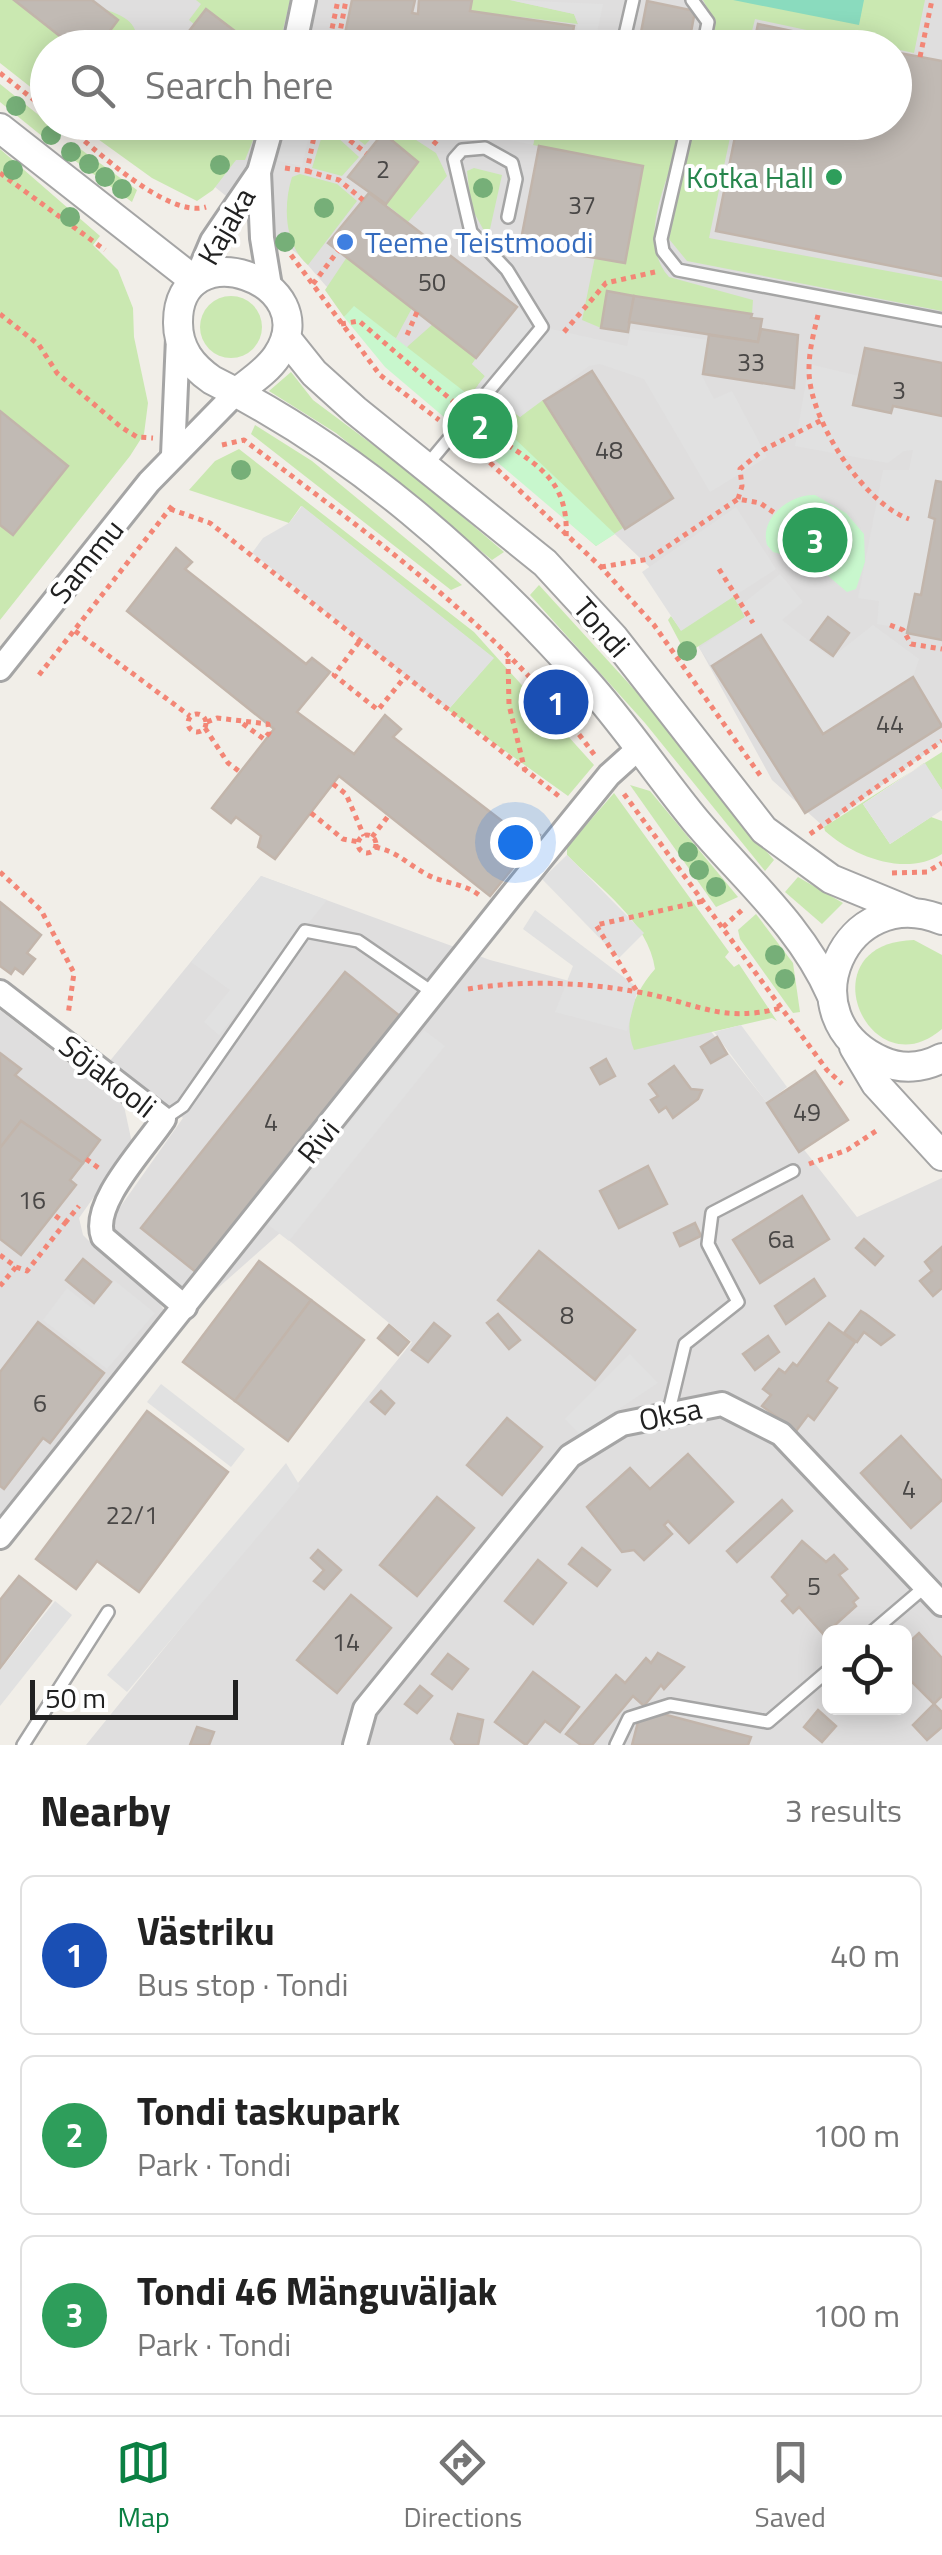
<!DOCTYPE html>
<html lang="en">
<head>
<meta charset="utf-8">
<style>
  :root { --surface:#fff; --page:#f2f2f2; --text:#222; --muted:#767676; --line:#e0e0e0; --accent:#0b8043 }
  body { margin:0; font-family:"Titillium Web",sans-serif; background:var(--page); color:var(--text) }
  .controls { position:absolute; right:30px; bottom:30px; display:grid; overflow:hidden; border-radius:15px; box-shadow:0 5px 25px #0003 }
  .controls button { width:90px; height:90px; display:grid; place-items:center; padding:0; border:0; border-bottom:2px solid var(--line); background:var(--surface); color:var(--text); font:50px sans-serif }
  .scale { position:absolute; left:30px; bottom:25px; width:208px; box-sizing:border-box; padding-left:10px; border:5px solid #212121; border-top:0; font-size:28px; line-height:35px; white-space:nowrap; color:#212121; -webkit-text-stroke:8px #fff; paint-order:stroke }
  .you { position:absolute; left:515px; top:842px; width:35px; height:35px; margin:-25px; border:8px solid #fff; border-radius:50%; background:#1a73e8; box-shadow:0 0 0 15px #1a73e833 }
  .badge { display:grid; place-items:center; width:65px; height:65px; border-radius:50%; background:var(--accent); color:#fff; font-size:32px; font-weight:700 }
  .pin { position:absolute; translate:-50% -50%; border:5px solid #fff; box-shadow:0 2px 10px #0006 }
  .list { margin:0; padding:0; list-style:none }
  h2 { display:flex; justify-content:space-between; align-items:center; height:130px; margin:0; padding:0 40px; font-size:42px }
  h2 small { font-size:32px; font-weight:400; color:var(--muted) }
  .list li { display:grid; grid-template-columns:65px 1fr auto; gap:30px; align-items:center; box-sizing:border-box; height:160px; margin:0 20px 20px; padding:0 20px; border:2px solid var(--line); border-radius:15px }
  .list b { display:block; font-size:38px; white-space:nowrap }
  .list p { margin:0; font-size:32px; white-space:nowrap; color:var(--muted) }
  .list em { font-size:32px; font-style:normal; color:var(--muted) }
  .icon { flex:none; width:55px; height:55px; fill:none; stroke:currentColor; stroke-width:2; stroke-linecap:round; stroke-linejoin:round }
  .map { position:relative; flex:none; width:942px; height:1745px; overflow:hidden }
  .search { position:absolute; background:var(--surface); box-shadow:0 5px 25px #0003; left:30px; right:30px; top:30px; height:110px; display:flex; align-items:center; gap:25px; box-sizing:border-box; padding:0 35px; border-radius:55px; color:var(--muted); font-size:38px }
  .sheet { height:670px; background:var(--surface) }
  nav { display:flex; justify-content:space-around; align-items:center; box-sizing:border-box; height:140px; border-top:2px solid var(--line); background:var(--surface); font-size:28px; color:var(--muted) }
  nav a { display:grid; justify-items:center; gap:5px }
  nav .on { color:var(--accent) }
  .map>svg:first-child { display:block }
</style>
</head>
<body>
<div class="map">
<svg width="942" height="1745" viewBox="0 0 942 1745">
  <rect width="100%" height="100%" fill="#f1eee8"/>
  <g fill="#dfdede" fill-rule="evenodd">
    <polygon points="0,0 942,0 942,742 824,827 772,780 661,578 470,396 326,286 300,256 136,123 894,122 894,48 48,48"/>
    <path d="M261 876 490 960 698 1015 857 1217 942 1178V1745H86L412 1342 280 1233 201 1303 106 1227 183 1118 109 1062ZM830 1632H904V1708H830Z"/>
    <polygon points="0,1010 124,1106 132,1143 79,1218 83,1235 92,1244 154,1295 164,1310 159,1327 0,1524"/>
  </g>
  <g fill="#cae8b1">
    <path d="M0 0C35 0 130 0 136 33L129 47 48 48 47 100 0 63Z"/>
    <polygon points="196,0 290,0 279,47 236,47 243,38 207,9 194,24 189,20 201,4"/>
    <polygon points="472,0 510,0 574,14 578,24 470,11"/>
    <polygon points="703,0 925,0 914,53 755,19 748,47 709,47 714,21"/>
    <polygon points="0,84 61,133 53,145 0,102"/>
    <polygon points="89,122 260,123 245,160 236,160 213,190 197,201 152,178 84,129"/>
    <polygon points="337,123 390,123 436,153 447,176 408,222 386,204 418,162 379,130 365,145"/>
    <path d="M562 123 623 124 681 135C670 177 635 239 669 277L753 300 752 314 607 292 601 328 582 320 595 257 625 262 643 166 533 145 537 128Z"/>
    <polygon points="693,123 733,123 709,238 942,281 942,311 687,261 669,239"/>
    <polygon points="325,126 359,157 342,176 312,168"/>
    <polygon points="72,143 137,190 132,202 67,155"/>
    <polygon points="0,149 100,236 93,245 118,270 133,308 134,337 148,403 144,434 130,456 0,620 0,525 14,535 68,466 0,411"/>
    <polygon points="474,168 502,175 488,238 471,207 467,171"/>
    <path d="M300 174 337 184 357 201 308 265C284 245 283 205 292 177Z"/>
    <polygon points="347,257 412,308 396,338 348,314 344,317 325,290"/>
    <circle cx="231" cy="327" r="31"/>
    <polygon points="433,324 476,358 472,364 485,376 451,420 391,371 408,346"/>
    <polygon points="291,372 313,400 416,477 504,552 492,560 336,433 269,391"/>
    <polygon points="493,396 520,417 542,398 623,528 596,546 465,431"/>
    <polygon points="255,425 312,461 462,585 451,590 251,434"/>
    <polygon points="239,449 474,632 594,765 568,796 448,710 493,658 301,506 289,523 189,490 215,461"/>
    <polygon points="539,585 652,709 712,789 774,860 765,871 645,723 530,595"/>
    <polygon points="733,596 745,617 686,654 668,620 671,616 681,630"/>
    <path d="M942 752V790L924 763 863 804 890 844 931 817 942 821V854C906 877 854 857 825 831L824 827Z"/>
    <polygon points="630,785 650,791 738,897 716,907"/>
    <path d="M614 793 729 952 725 957 734 967 739 964 777 1021 772 1018 634 1050C622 1020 635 992 655 969 649 922 598 887 567 855V847Z"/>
    <polygon points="798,877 843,903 822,924 785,892"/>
    <polygon points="756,914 793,963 800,1012 793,1013 740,939 738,930"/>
    <path d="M914 940 942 955V1029C869 1092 804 943 914 940Z"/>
  </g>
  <g fill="#c8f7cd">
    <polygon points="354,306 470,396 615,534 596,546 385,367 344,317"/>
    <path d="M815 495 846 513 864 534 865 562 856 589 847 592 813 563 773 552 767 545C759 518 790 494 815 495Z"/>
  </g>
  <polygon fill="#8adbbe" points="733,0 864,0 859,25"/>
  <g fill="#e1e1e1">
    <polygon points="510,0 603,4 594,47 573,47 578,24 574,14"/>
    <polygon points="287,123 312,123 302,166 278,161"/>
    <polygon points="432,123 432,122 562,123 537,129 533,145"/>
    <polygon points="517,307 542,327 627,346 631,329 708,340 701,374 714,399 732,391 767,457 710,492 644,379 600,364 589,366 520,417 478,385 485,376 472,364"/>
    <polygon points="809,364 859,376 854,405 891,413 893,406 942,416 942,482 936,481 929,517 935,519 921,595 915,594 908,629 877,624 879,601 858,598 883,470 909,470 913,450 904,451 888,463 795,446"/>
    <polygon points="302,506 494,658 448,710 252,553 263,538 289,523"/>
    <polygon points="736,507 776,569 681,631 642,572"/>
    <polygon points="780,574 803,602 782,620 831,658 873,625 919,659 913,677 823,734 761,636 712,666 699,648 745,617 740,606"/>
    <polygon points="925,763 942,790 942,810 890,844 863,804"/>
    <polygon points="567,855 644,933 619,958 542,879"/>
    <polygon points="261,876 327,900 219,1035 204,1022 230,990 191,962"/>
    <polygon points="535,910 638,988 627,1031 555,1012 573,966 523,929"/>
    <polygon points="741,1025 787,1087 767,1103 714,1032"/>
    <polygon points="424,1030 445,1046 289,1241 267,1224"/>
    <polygon points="114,1280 155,1313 107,1369 43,1320 67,1288 92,1308"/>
    <polygon points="630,1354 658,1383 580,1435 565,1419"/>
    <polygon points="161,1384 245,1449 231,1467 147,1402"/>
    <polygon points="286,1463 300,1486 127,1692 107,1675"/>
    <polygon points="55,1601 72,1615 0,1706 0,1670"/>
  </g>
  <g fill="#c1bab4" stroke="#c2b5ab" stroke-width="2.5">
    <polygon points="14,0 92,0 118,20 97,48 75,48"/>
    <polygon points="352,0 415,0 412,13 418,14 419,0 472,0 470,11 574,26 570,48 342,48"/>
    <polygon points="647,1 695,11 688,48 638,48"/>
    <polygon points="206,9 244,38 236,48 176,48"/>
    <polygon points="758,24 873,48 753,48"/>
    <polygon points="894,52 942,61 942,276 716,231 738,122 894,122"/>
    <polygon points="623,122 673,122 671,133"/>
    <polygon points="383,133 418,162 386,204 348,177"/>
    <polygon points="539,146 643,166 625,263 520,245"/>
    <polygon points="369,193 517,307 476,358 328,243"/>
    <polygon points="607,291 634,296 628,332 601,328"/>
    <polygon points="634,296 752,314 751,318 762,319 758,342 629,322"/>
    <polygon points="761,329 798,335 794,388 703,374 709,335 758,342"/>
    <polygon points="865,348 942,363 942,416 893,406 891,413 853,405"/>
    <polygon points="592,371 673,498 625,529 544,401"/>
    <polygon points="0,411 68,466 13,535 0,525"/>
    <polygon points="936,481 942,482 942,640 907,633 915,594 921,595 935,519 929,517"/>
    <polygon points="176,548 192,562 185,569 306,664 312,658 330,672 297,712 354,754 385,715 401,729 393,737 515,831 522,822 540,835 490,896 339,776 275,859 258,847 261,836 236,817 231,823 212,808 274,729 127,611"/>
    <polygon points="828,617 849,633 833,656 811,640"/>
    <polygon points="761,635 823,734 913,677 942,726 805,813 712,666"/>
    <polygon points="0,902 41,935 27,953 35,959 23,974 15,968 11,974 0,966"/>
    <polygon points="345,972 401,1017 197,1273 141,1228"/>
    <polygon points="717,1037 727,1054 711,1063 701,1047"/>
    <polygon points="0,1053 21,1069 15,1075 100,1140 83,1163 21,1121 0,1148"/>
    <polygon points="606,1059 615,1076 600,1084 591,1068"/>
    <polygon points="674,1066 691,1089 702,1090 698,1099 673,1118 666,1107 659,1112 651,1100 658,1096 649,1084"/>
    <polygon points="815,1071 848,1120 799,1152 767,1103"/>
    <polygon points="21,1121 83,1163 70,1180 76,1185 21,1255 0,1239 0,1148"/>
    <polygon points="648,1166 667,1204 619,1228 600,1191"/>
    <polygon points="802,1196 829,1239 760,1283 733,1240"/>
    <polygon points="695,1223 701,1236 680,1246 674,1233"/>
    <polygon points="864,1239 883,1256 875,1265 856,1248"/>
    <polygon points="942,1247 942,1288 933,1296 920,1281 932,1271 925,1262"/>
    <polygon points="539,1251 635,1330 595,1380 498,1300"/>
    <polygon points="83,1259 111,1282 94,1303 66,1280"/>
    <polygon points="259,1261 311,1300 235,1401 183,1362"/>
    <polygon points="814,1279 825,1296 786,1324 775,1306"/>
    <polygon points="311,1300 364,1340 288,1441 235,1401"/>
    <polygon points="861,1311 866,1314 894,1335 881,1345 864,1332 857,1342 844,1333"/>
    <polygon points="498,1314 520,1340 509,1349 487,1323"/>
    <polygon points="38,1322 104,1373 50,1443 43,1438 4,1489 0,1486 0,1372"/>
    <polygon points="434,1323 450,1336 428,1362 412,1350"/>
    <polygon points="829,1323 855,1342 827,1381 837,1388 814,1420 808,1415 796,1431 762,1406 771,1395 763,1389 779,1369 785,1373 793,1363 797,1366"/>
    <polygon points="389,1325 409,1342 398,1355 378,1338"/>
    <polygon points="768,1336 779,1352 755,1370 743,1354"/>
    <polygon points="381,1391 394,1403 385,1414 371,1402"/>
    <polygon points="147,1411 228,1472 139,1592 97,1561 76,1589 36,1559"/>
    <polygon points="507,1418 542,1447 502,1495 467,1465"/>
    <polygon points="901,1436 942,1481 942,1500 911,1528 861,1473"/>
    <polygon points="688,1454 733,1502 689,1543 668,1521 664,1525 672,1534 644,1560 634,1550 622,1552 587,1507 630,1468 650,1489"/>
    <polygon points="437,1497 474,1528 417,1596 380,1565"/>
    <polygon points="782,1500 792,1511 737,1562 727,1551"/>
    <polygon points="802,1541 826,1562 834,1555 847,1569 839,1575 858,1598 853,1602 856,1606 824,1635 799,1607 793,1613 782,1601 788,1595 772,1577"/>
    <polygon points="582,1548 610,1570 597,1586 569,1564"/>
    <polygon points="318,1550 341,1570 324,1589 314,1581 324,1570 311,1558"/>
    <polygon points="538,1560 566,1583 533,1624 505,1601"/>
    <polygon points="19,1576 51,1601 0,1668 0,1600"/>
    <polygon points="351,1595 391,1628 337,1693 297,1660"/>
    <polygon points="919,1633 942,1658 942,1696 934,1704 904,1674 904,1647"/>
    <polygon points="658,1653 684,1667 664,1689 661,1685 644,1706 633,1696 592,1745 581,1745 566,1734 616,1675 625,1683 646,1658 651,1663"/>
    <polygon points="448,1654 468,1669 452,1689 432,1674"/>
    <polygon points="533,1672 579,1707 560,1732 545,1721 526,1745 495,1722"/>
    <polygon points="420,1686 432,1696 417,1713 405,1704"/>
    <polygon points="934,1704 942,1712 942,1727 927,1740 913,1725"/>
    <polygon points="818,1710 836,1726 822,1742 804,1727"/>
    <polygon points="659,1713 751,1737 748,1745 632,1745 638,1722"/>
    <polygon points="458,1714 483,1720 478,1745 456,1745 451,1739"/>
    <polygon points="197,1727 214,1732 209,1745 190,1745"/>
  </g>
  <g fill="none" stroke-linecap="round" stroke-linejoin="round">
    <defs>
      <g id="service">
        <polyline points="692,0 708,22 703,48"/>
        <polyline points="622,48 633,0"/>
        <polyline points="688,122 661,239 663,251 678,270 942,320"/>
        <polyline points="427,465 542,327 507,270 471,232 454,159 462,150 485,148 512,163 516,179 508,217"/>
        <polyline points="164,1119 183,1106 305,931 358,941 435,994"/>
        <polyline points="668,1415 685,1344 738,1302 708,1244 712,1213 793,1171"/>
        <polyline points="872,1632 926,1586"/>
        <polyline points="23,1745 108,1612"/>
        <polyline points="616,1745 629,1718 670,1705 768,1722 830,1669"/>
      </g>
      <g id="minor">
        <polyline points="294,48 304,0"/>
        <polyline points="259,172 262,238 270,286"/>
        <polyline points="195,281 212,241 259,172 273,122"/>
        <polyline points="173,455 178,338"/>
        <polyline points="0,669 149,482 237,392"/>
        <path d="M0 992 164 1119C145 1148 90 1204 103 1237L185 1307"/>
        <polyline points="0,1537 510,897 609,775 639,748"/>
        <polyline points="355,1745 365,1709 570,1456 622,1424 722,1404 781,1434 942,1604"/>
      </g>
      <g id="tertiary">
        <polyline points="0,128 195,281"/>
        <polyline points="286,338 314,373 355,410 545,563 614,638 764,830 831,879 911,912"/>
        <path d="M237 392C251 381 267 371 277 356 328 280 177 229 178 323 178 349 192 366 212 380 356 452 476 559 583 678 624 723 658 775 696 821 744 878 801 926 831 994"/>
        <path d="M942 920C845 880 784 1018 882 1061 902 1070 923 1068 942 1058"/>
        <polyline points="854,1047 876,1084 942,1156"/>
      </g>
    </defs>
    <use href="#service" stroke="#a5a5a5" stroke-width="16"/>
    <use href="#minor" stroke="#a5a5a5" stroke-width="28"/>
    <use href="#tertiary" stroke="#a5a5a5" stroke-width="32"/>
    <g stroke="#f38676" stroke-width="5" stroke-dasharray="5 5" stroke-linecap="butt">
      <polyline points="328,48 338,0"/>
      <polyline points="337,48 346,0"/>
      <polyline points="920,57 932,0"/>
      <polyline points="0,73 48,111"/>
      <path d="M62 122C93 147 167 219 206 207"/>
      <polyline points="326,122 366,153"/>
      <polyline points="410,122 439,146"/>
      <polyline points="285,168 307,171 317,122"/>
      <polyline points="307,171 339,180 363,200"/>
      <polyline points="0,173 105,250"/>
      <polyline points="291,255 380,375 439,420"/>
      <polyline points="313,284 338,251"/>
      <polyline points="0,314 39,345 57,373 121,427 137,437 153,438"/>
      <path d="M818 315C814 332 809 350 809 369 808 418 863 503 909 519"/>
      <polyline points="341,324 359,321 456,404"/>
      <polyline points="564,332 606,283 655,272"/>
      <polyline points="407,335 417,312"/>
      <path d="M484 427C527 463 570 471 566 539"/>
      <polyline points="468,442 601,567 654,625 762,778"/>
      <path d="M222 445 244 440C370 536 502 627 596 757"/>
      <polyline points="738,499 742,486 740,469 763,450 824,419"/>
      <polyline points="170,509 210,523 560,797"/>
      <polyline points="601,567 649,559 738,499 760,503 776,514"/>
      <polyline points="719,569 753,623"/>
      <polyline points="890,625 903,630 911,644 942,649"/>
      <polyline points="75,631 190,716"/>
      <polyline points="359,642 334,675 378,710 404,678"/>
      <polyline points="508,659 509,705 525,771"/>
      <polyline points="39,675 172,506"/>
      <circle cx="197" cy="723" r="9"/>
      <polyline points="207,722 217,718 268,724 269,733 264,739 239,721"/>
      <polyline points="205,728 228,763 240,772"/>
      <polyline points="333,784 346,794 364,836"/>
      <polyline points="624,794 827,1070 842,1084"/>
      <polyline points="311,813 343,839 359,842"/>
      <polyline points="810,834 942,741"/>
      <circle cx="367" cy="844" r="9"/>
      <polyline points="372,837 389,815"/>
      <path d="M375 847C398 852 406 863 426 874 443 884 462 882 479 895"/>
      <polyline points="0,872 41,910 74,973 68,1015"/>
      <polyline points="892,873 927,872 942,863"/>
      <polyline points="723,927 743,909"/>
      <path d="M468 989C521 980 584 982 638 992 696 1002 719 1024 781 1008"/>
      <polyline points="636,990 596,925 704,901"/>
      <polyline points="86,1159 100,1169"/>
      <polyline points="809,1164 847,1150 879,1129"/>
      <polyline points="65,1223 79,1206"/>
      <polyline points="0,1255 16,1267 0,1286"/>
      <polyline points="16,1267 27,1271 65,1223 53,1214"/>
    </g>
    <use href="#service" stroke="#fff" stroke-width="11"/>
    <use href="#minor" stroke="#fff" stroke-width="22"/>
    <use href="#tertiary" stroke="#fff" stroke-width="28"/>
  </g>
  <g fill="#76af78">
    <circle cx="16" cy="106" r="10"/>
    <circle cx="51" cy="135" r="10"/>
    <circle cx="71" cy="152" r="10"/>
    <circle cx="89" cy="164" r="10"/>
    <circle cx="220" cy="165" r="10"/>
    <circle cx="13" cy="170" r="10"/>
    <circle cx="105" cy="177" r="10"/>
    <circle cx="483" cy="188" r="10"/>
    <circle cx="122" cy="189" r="10"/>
    <circle cx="324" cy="208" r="10"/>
    <circle cx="70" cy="217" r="10"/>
    <circle cx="285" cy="242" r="10"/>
    <circle cx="241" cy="470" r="10"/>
    <circle cx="687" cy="651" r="10"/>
    <circle cx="688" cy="852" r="10"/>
    <circle cx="699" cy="870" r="10"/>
    <circle cx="716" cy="887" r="10"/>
    <circle cx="775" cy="955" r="10"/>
    <circle cx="785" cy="979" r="10"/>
  </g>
  <circle fill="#2e9e5b" stroke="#fff" stroke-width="4" cx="834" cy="177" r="10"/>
  <circle fill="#3f7fe0" stroke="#fff" stroke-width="4" cx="345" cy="242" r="10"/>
  <g text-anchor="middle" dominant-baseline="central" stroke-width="8" stroke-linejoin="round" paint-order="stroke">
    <g font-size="25" fill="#494746">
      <text x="383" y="169">2</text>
      <text x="582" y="205">37</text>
      <text x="432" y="282">50</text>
      <text x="751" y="362">33</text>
      <text x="899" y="390">3</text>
      <text x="609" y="450">48</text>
      <text x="890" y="724">44</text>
      <text x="807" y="1112">49</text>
      <text x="271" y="1122">4</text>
      <text x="32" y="1200">16</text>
      <text x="781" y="1239">6a</text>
      <text x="567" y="1315">8</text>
      <text x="40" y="1403">6</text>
      <text x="909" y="1489">4</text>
      <text x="132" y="1515">22/1</text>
      <text x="814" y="1586">5</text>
      <text x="346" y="1642">14</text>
    </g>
    <g font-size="30" fill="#27864d" stroke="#fff" text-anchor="end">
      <text x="814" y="177">Kotka Hall</text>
    </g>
    <g font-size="30" fill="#212121" stroke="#fff">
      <text transform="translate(226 226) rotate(-60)">Kajaka</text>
      <text transform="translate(86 561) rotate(-51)">Sammu</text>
      <text transform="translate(602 627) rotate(49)">Tondi</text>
      <text transform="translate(108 1076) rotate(38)">Sõjakooli</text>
      <text transform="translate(318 1141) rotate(-51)">Rivi</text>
      <text transform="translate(670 1414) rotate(-12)">Oksa</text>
    </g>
    <g font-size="30" fill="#366cbe" stroke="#fff" text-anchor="start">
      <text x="365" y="242">Teeme Teistmoodi</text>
    </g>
  </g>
</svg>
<div class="controls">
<button><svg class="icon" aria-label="locate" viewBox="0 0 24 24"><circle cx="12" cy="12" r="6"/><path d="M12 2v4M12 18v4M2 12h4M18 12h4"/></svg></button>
</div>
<div class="scale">50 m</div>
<div class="you"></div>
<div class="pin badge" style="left:556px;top:702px;background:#1a4fb4">1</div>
<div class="pin badge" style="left:480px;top:426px;background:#2e9e5b">2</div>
<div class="pin badge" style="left:815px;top:540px;background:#2e9e5b">3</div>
<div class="search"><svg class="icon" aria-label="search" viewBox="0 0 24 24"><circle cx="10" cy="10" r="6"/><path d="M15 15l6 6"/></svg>Search here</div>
</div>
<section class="sheet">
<h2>Nearby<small>3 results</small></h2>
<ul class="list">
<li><span class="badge" style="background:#1a4fb4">1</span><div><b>Västriku</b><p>Bus stop · Tondi</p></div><em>40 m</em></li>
<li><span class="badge" style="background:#2e9e5b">2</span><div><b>Tondi taskupark</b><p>Park · Tondi</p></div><em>100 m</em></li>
<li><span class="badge" style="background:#2e9e5b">3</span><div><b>Tondi 46 Mänguväljak</b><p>Park · Tondi</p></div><em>100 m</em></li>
</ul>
</section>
<nav>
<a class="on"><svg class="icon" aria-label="map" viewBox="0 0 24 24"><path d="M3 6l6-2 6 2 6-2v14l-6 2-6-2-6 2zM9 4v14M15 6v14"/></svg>Map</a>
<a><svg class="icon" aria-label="directions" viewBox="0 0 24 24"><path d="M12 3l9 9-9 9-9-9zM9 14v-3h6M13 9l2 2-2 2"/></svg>Directions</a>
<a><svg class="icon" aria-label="saved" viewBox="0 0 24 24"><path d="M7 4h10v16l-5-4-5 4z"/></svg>Saved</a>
</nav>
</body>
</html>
